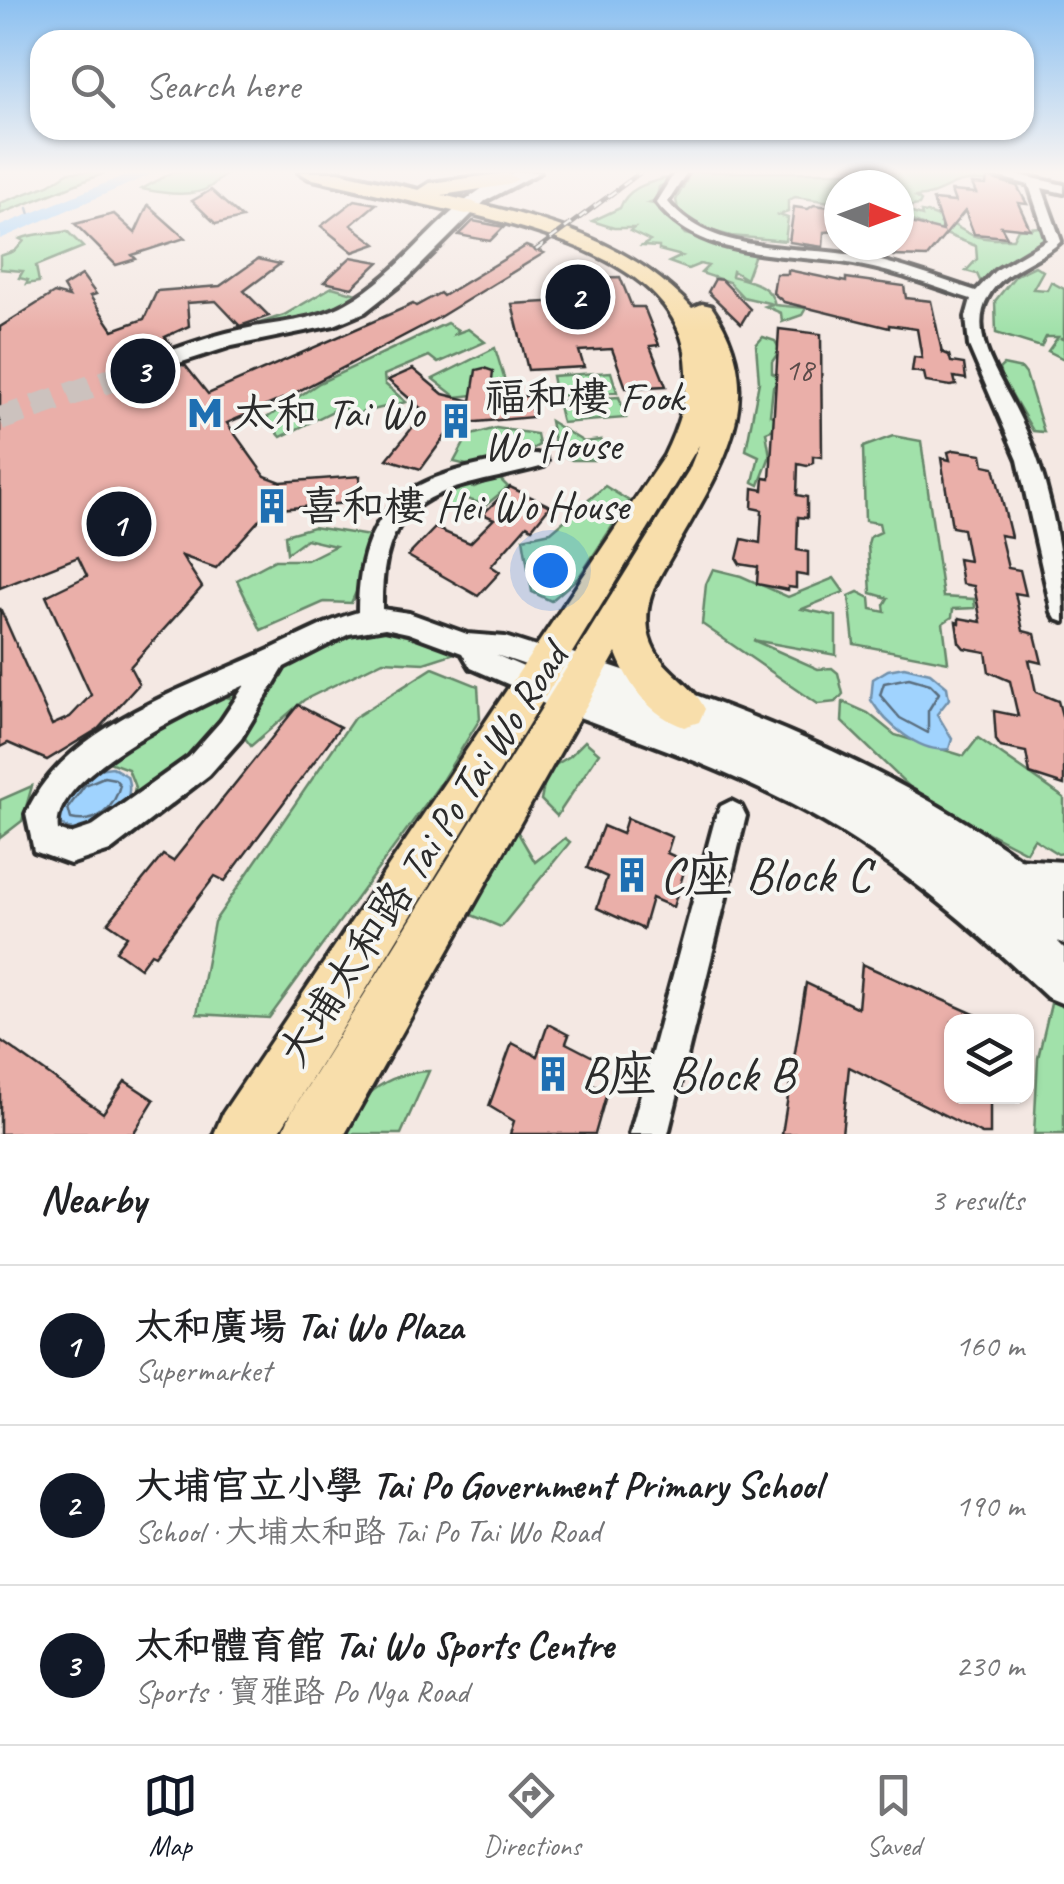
<!DOCTYPE html>
<html lang="en">
<head>
<meta charset="utf-8">
<style>
  :root { --surface:#fff; --page:#f6f6f6; --text:#202124; --muted:#757577; --line:#e0e0e0; --accent:#111827 }
  body { margin:0; font-family:Caveat,"LXGW WenKai TC",sans-serif; background:var(--page); color:var(--text) }
  .controls { position:absolute; right:30px; bottom:30px; display:grid; overflow:hidden; border-radius:20px; box-shadow:0 2px 8px #0004 }
  .controls button { width:90px; height:90px; display:grid; place-items:center; padding:0; border:0; border-bottom:2px solid var(--line); background:var(--surface); color:var(--text); font:50px sans-serif }
  .compass { position:absolute; left:824px; top:170px; width:90px; height:90px; border-radius:50%; background:var(--surface); box-shadow:0 2px 8px #0004; rotate:91deg }
  .you { position:absolute; left:550px; top:570px; width:35px; height:35px; margin:-25px; border:8px solid #fff; border-radius:50%; background:#1a73e8; box-shadow:0 0 0 15px #1a73e833 }
  .badge { display:grid; place-items:center; width:65px; height:65px; border-radius:50%; background:var(--accent); color:#fff; font-size:32px; font-weight:700 }
  .pin { position:absolute; translate:-50% -50%; border:5px solid #fff; box-shadow:0 2px 10px #0006 }
  .list { margin:0; padding:0; list-style:none }
  h2 { display:flex; justify-content:space-between; align-items:center; height:130px; margin:0; padding:0 40px; font-size:42px }
  h2 small { font-size:32px; font-weight:400; color:var(--muted) }
  .list li { display:grid; grid-template-columns:65px 1fr auto; gap:30px; align-items:center; box-sizing:border-box; height:160px; padding:0 40px; border-top:2px solid var(--line) }
  .list b { display:block; font-size:38px; white-space:nowrap }
  .list p { margin:0; font-size:32px; white-space:nowrap; color:var(--muted) }
  .list em { font-size:32px; font-style:normal; color:var(--muted) }
  .icon { flex:none; width:55px; height:55px; fill:none; stroke:currentColor; stroke-width:2; stroke-linecap:round; stroke-linejoin:round }
  .map { position:relative; flex:none; width:1064px; height:1134px; overflow:hidden }
  .search { position:absolute; background:var(--surface); box-shadow:0 2px 8px #0004; left:30px; right:30px; top:30px; height:110px; display:flex; align-items:center; gap:25px; box-sizing:border-box; padding:0 35px; border-radius:30px; color:var(--muted); font-size:38px }
  .sheet { height:610px; background:var(--surface) }
  nav { display:flex; justify-content:space-around; align-items:center; box-sizing:border-box; height:140px; border-top:2px solid var(--line); background:var(--surface); font-size:28px; color:var(--muted) }
  nav a { display:grid; justify-items:center; gap:5px }
  nav .on { color:var(--accent) }
  .map>svg:first-child { display:block }
</style>
</head>
<body>
<div class="map">
<svg width="1064" height="1134" viewBox="0 0 1064 1134">
  <rect width="100%" height="100%" fill="#f4e8e3"/>
  <filter id="ink" filterUnits="userSpaceOnUse"><feTurbulence type="fractalNoise" baseFrequency=".01" numOctaves="2"/><feDisplacementMap in="SourceGraphic" scale="20" xChannelSelector="R" yChannelSelector="G"/><feConvolveMatrix kernelMatrix="1 2 1 2 8 2 1 2 1" color-interpolation-filters="sRGB"/></filter>
  <g filter="url(#ink)">
    <g fill="#a1e1aa" stroke="#66866a" stroke-width="2.5">
      <polygon points="69,172 107,172 0,214 0,203 49,185"/>
      <path d="M173 172H231C221 176 218 181 210 187 193 198 161 193 142 189Z"/>
      <path d="M691 172H987L1030 187C1011 185 972 176 955 184 942 189 933 196 916 197L921 201 919 205 899 208V185H839V203L795 197 788 200V212L779 215 788 218 785 241 731 236 705 229 672 211 678 209 676 200Z"/>
      <path d="M666 178 670 181 659 187 656 200 648 203 658 205 685 234 772 253 755 254 746 279 733 271 732 276C749 281 771 284 775 305L806 308 802 315 782 322 781 313 765 306 773 304 743 297 729 282 701 273 708 266 700 264 688 269 669 262 682 256 659 250V247L642 246 650 241 630 231 634 228H614L592 221 620 208C627 188 647 183 666 178Z"/>
      <path d="M899 209 922 216 921 212C940 214 956 228 972 235 984 240 1001 239 1013 239L1018 229 1040 227 1056 235 982 285 977 274 966 271 977 259 976 246 899 216Z"/>
      <path d="M67 231 83 247 36 266 39 282 26 284 28 280 19 278 23 271 0 269V256L15 251 24 241 20 239C38 231 50 236 67 231Z"/>
      <polygon points="1035,266 1043,271 1033,289 1047,290 1051,282 1064,289 1064,338 1060,338 1064,340 1064,359 1048,351 1058,337 1046,337 1041,347 996,333 995,301 1016,275"/>
      <path d="M332 287 364 296C340 316 291 333 260 323L284 315Z"/>
      <polygon points="447,323 458,330 455,334 468,329 485,342 438,363 429,356 384,375 385,384 406,402 356,414 341,407 281,437 265,419 319,383"/>
      <polygon points="763,337 775,341 780,350 772,362 772,373 781,378 773,387 770,415 778,417 776,428 766,432 770,456 759,485 753,482 759,456 746,450 759,382 756,345"/>
      <polygon points="495,348 508,391 456,397 433,379"/>
      <polygon points="1003,365 1022,369 1026,374 1044,432 1033,431 1001,376 999,369"/>
      <polygon points="611,372 617,392 556,396 552,376"/>
      <polygon points="619,397 626,418 562,423 557,401"/>
      <polygon points="550,421 584,442 601,440 602,447 594,460 572,460 556,453"/>
      <polygon points="496,428 537,434 539,445 489,474 481,463 471,466 454,462 468,436"/>
      <polygon points="893,436 921,441 943,597 974,599 975,608 953,609 952,617 943,623 948,662 854,644 849,596 858,592 870,598 871,609 885,612 884,605 888,598 871,593 868,544 870,537 881,532 879,523 865,521 863,447"/>
      <polygon points="498,477 508,487 486,505 467,499 447,511 441,491 466,482 474,487"/>
      <polygon points="605,486 629,501 579,577 551,601 532,592 523,538 551,532"/>
      <polygon points="313,527 370,536 362,579 351,603 324,602 261,630 237,580 275,560 307,560 335,546 306,539 287,553 285,535"/>
      <polygon points="713,569 741,576 788,597 834,578 844,592 802,609 836,616 836,655 753,640 818,669 832,668 838,673 843,694 836,702 818,704 702,624 706,584"/>
      <path d="M382 622 409 628 455 653 424 663 383 661 304 700 251 746 231 720 180 773 131 804 135 787 128 769 106 761C135 741 196 688 230 698L231 685C264 678 291 666 321 649L324 638Z"/>
      <polygon points="433,668 478,686 480,719 438,787 269,1018 197,1014 214,922 354,718"/>
      <polygon points="843,702 868,713 895,735 964,756 978,738 1064,798 1064,853 1058,854 1034,839 1026,852 920,797 842,722"/>
      <polygon points="585,741 599,753 557,816 541,800 547,770 570,756"/>
      <polygon points="32,786 22,821 0,838 0,800"/>
      <polygon points="517,831 535,862 565,838 570,842 501,927 469,914 500,837"/>
      <polygon points="1053,995 1064,1005 1064,1134 1034,1134 1038,1058"/>
      <path d="M429 1071 401 1134H335C361 1098 382 1073 429 1071Z"/>
    </g>
    <g fill="#a0d3fe" stroke="#7190aa" stroke-width="2.5">
      <path d="M904 667 930 673 947 687 949 699 937 714 952 739 949 749C920 754 885 723 871 700L873 679 888 670Z"/>
      <path d="M112 767 127 776C138 809 106 821 81 833L62 826 58 807 90 770Z"/>
    </g>
    <g fill="none" stroke-linecap="round" stroke-linejoin="round">
      <g stroke="#5a6e7f" stroke-width="2.5">
        <polygon points="909,678 930,684 939,693 928,711 928,733 900,718 880,695 884,683"/>
        <path d="M104 777 115 779 120 785C114 809 97 825 71 819L68 808 85 785Z"/>
      </g>
      <polyline stroke="#7190aa" stroke-width="2.5" points="28,208 32,221"/>
      <polygon fill="#a0d3fe" fill-rule="evenodd" points="133,172 157,172 0,239 0,226"/>
    </g>
    <g fill="#eaafa9" stroke="#2b2b2b" stroke-width="2.5">
      <polygon points="987,177 1017,186 1027,204 1018,203 1030,229 1001,226 1007,237 974,234 965,211 927,257 894,256 900,249 899,220 943,231 933,200 955,202 951,191 976,193 972,184 986,185"/>
      <polygon points="211,190 242,218 216,224 192,201"/>
      <polygon points="355,200 376,204 351,225 376,244 353,252 321,226"/>
      <polygon points="148,205 185,238 132,255 136,259 116,265 75,224 114,214 135,233"/>
      <polygon points="814,205 839,208 839,231 824,232 823,247 789,242 794,207 808,209"/>
      <polygon points="473,221 504,227 490,241 459,235"/>
      <polygon points="526,246 544,253 438,318 287,397 227,423 265,476 281,482 360,476 358,502 268,510 216,568 182,556 202,587 130,667 139,684 98,729 47,760 8,743 0,747 0,608 52,725 70,717 91,695 46,596 87,576 78,557 0,588 0,327 54,293 69,297 63,287 82,275 96,294 90,296 113,330 144,319 157,291 220,286 258,259 280,264 244,291 269,316 240,326 216,301 187,303 189,326 165,337 172,346 164,354 165,359 177,366 185,365 208,394 413,304 416,306 440,293 443,296"/>
      <polygon points="351,257 379,262 352,288 324,282"/>
      <polygon points="788,270 846,282 846,278 904,286 906,298 931,301 942,352 949,355 951,362 964,364 966,379 954,377 956,385 951,386 926,382 924,373 912,371 914,357 922,358 917,329 889,325 889,328 784,302 773,293 776,274 788,274"/>
      <polygon points="620,277 632,307 644,307 659,345 650,346 666,386 626,388 612,349 579,351 584,367 528,370 512,304 563,301 566,311 597,309 586,278"/>
      <polygon points="715,279 722,280 750,309 741,324 708,292"/>
      <polygon points="779,329 821,334 822,457 813,456 813,463 807,466 798,464 797,495 807,497 807,518 798,517 797,550 808,552 808,576 796,574 796,588 788,587 788,590 757,584 758,567 740,564 737,559 742,539 760,543 762,510 752,508 753,488 763,490 764,478 770,479"/>
      <polygon points="484,368 493,371 490,399 528,396 533,417 454,424 421,469 387,459 425,412 388,380 413,369 443,394 471,401 476,370"/>
      <polygon points="954,450 982,454 984,465 994,467 1011,537 1000,535 1008,568 1020,570 1026,595 1015,593 1023,631 1035,634 1042,663 1029,660 1036,692 1058,701 1064,723 1064,785 1030,774 1026,752 1001,747 996,740 994,711 1018,716 1010,681 989,672 986,652 964,648 959,642 956,622 959,623 959,618 981,622 974,586 962,584 958,559 969,561 963,529 952,527 941,458 950,460 948,452"/>
      <polygon points="510,487 550,506 532,528 527,525 491,566 500,572 478,596 408,556 435,528 470,543 494,519 483,514"/>
      <polygon points="298,705 340,727 225,881 215,876 155,955 151,953 140,968 116,951 127,936 108,923 163,855 173,861"/>
      <polygon points="627,818 672,837 667,853 687,862 673,907 652,898 643,929 597,908 607,877 587,868 603,826 622,834"/>
      <polygon points="862,964 992,1022 952,1022 952,1096 990,1096 990,1134 982,1134 849,1067 842,1134 782,1134 806,983 858,1008"/>
      <polygon points="548,1024 569,1035 566,1043 595,1058 587,1082 607,1092 595,1134 510,1134 514,1121 489,1106 512,1043 537,1056"/>
      <polygon points="0,1040 103,1113 125,1081 154,1100 133,1134 0,1134"/>
    </g>
    <g fill="none" stroke-linecap="round" stroke-linejoin="round">
      <polyline stroke="#ccc2be" stroke-width="24" stroke-dasharray="24 12" stroke-linecap="butt" points="0,419 179,356"/>
      <defs>
        <g id="street">
          <path d="M675 172H687L668 202C712 257 802 244 864 257 902 265 939 279 976 291L995 271 1047 240 1029 185 982 172H1006L1064 185V193L1042 188 1061 241C1039 262 1003 269 988 297 967 335 1001 378 1017 412 1029 435 1038 459 1045 484 1058 532 1064 572 1064 622L1056 619 1052 612 1018 460 969 346 966 317 971 299C934 287 897 272 859 265 792 252 700 263 656 202Z"/>
          <path d="M537 454 544 456 547 461 544 466C448 492 380 484 382 609L409 613 467 634 505 637 558 654 562 662 558 670 549 673 496 655 544 676 548 684 544 692 535 695 526 692 471 668 462 653 408 633 385 628 349 634 284 667 241 739 209 775 110 851 70 864 34 851 26 814C61 730 181 690 258 655 292 640 323 622 358 612 359 485 430 473 537 454ZM245 685 221 721 189 757 91 827 70 834 58 830C49 773 200 706 245 685Z"/>
          <polygon points="731,801 741,806 746,816 668,1134 630,1134 716,816 721,806"/>
          <polygon points="1016,859 1064,862 1064,892 1016,889 1005,885 1001,874 1005,863"/>
        </g>
        <g id="secondary">
          <path d="M515 172H540L485 201 408 278 365 312 334 325 232 346 179 363 167 356 170 351C195 342 219 334 244 329 279 322 315 321 347 303 411 268 445 198 515 172Z"/>
          <path d="M563 650C746 709 912 771 1064 892V944L1057 941 1064 948V1004L1047 997C969 924 887 853 791 804 705 760 612 731 522 695L516 684 522 673 535 668 548 672 545 666 550 655Z"/>
        </g>
        <path id="primary" d="M466 201C550 220 632 243 692 308L702 304 711 306C773 397 720 469 673 553 658 579 644 599 648 630 654 669 690 678 705 709L699 722 684 727C650 715 629 686 616 653L345 1134H282L291 1113 689 470 699 445 278 1134H214L223 1113 664 456C747 289 589 243 459 211L456 207Z"/>
        <polygon id="highway" points="299,172 339,172 419,190 430,183 507,173 518,179 507,185 442,195 474,202 477,207 474,212 466,214 309,178"/>
      </defs>
      <use href="#street" stroke="#2b2b2b" stroke-width="8"/>
      <use href="#secondary" stroke="#2b2b2b" stroke-width="8"/>
      <use href="#primary" stroke="#2b2b2b" stroke-width="7"/>
      <use href="#highway" stroke="#2b2b2b" stroke-width="8"/>
      <use href="#street" fill="#f6f6f2" fill-rule="evenodd"/>
      <use href="#secondary" fill="#f6f6f2" fill-rule="evenodd"/>
      <use href="#primary" fill="#f8deab" fill-rule="evenodd"/>
      <use href="#highway" fill="#f8deab" fill-rule="evenodd"/>
      <defs>
        <polyline id="rail" points="536,250 641,172"/>
      </defs>
      <use href="#rail" stroke="#2b2b2b" stroke-width="5"/>
      <use href="#rail" stroke="#f6f6f2" stroke-width="2.5" stroke-dasharray="9" stroke-linecap="butt"/>
    </g>
  </g>
  <linearGradient id="sky" x2="0" y2="1"><stop stop-color="#8bc0f1"/><stop offset="0.52" stop-color="#faf5f2"/><stop offset="1" stop-color="#faf5f2" stop-opacity="0"/></linearGradient>
  <rect width="1064" height="331" fill="url(#sky)"/>
  <defs>
    <symbol id="metro-bare" viewBox="-9 -9 18 18"><path d="M-5.5 5V-5H-3L0 0L3-5H5.5V5H3V-.5L0 4L-3-.5V5Z" fill="#1f6fb2" stroke="#f6f6f2" stroke-width="2.5" paint-order="stroke"/></symbol>
    <symbol id="building-bare" viewBox="-9 -9 18 18"><path d="M-4-6H4V6H1V3H-1V6H-4ZM-2.5-4.3h1.7v1.8h-1.7ZM.8-4.3h1.7v1.8H.8ZM-2.5-1h1.7V.8h-1.7ZM.8-1h1.7V.8H.8Z" fill="#1f6fb2" stroke="#f6f6f2" stroke-width="2.5" paint-order="stroke"/></symbol>
  </defs>
  <g fill-rule="evenodd">
    <use href="#metro-bare" x="180" y="388" width="50" height="50"/>
    <use href="#building-bare" x="431" y="396" width="50" height="50"/>
    <use href="#building-bare" x="247" y="481" width="50" height="50"/>
    <use href="#building-bare" x="607" y="850" width="50" height="50"/>
    <use href="#building-bare" x="528" y="1049" width="50" height="50"/>
  </g>
  <g text-anchor="middle" dominant-baseline="central" stroke-width="8" stroke-linejoin="round" paint-order="stroke">
    <g font-size="32" fill="#5b4c4a">
      <text x="799" y="369">18</text>
    </g>
    <g font-size="42" fill="#2b2b2b" stroke="#f6f6f2" text-anchor="start">
      <text x="484" y="397">福和樓 Fook<tspan x="484" dy="48">Wo House</tspan></text>
      <text x="233" y="413">太和 Tai Wo</text>
      <text x="300" y="506">喜和樓 Hei Wo House</text>
    </g>
    <g font-size="42" fill="#2b2b2b" stroke="#f6f6f2">
      <text transform="translate(423 855) rotate(-57)">大埔太和路 Tai Po Tai Wo Road</text>
    </g>
    <g font-size="50" fill="#2b2b2b" stroke="#f6f6f2" text-anchor="start">
      <text x="660" y="875">C座 Block C</text>
      <text x="581" y="1074">B座 Block B</text>
    </g>
  </g>
</svg>
<div class="controls">
<button><svg class="icon" aria-label="layers" viewBox="0 0 24 24"><path d="M12 4l9 5-9 5-9-5zM3 14l9 5 9-5"/></svg></button>
</div>
<svg class="compass" viewBox="-18 -18 36 36"><path d="M0-13l5 13h-10z" fill="#e53935"/><path d="M0 13l5-13h-10z" fill="#757577"/></svg>
<div class="you"></div>
<div class="pin badge" style="left:119px;top:524px">1</div>
<div class="pin badge" style="left:578px;top:297px">2</div>
<div class="pin badge" style="left:143px;top:371px">3</div>
<div class="search"><svg class="icon" aria-label="search" viewBox="0 0 24 24"><circle cx="10" cy="10" r="6"/><path d="M15 15l6 6"/></svg>Search here</div>
</div>
<section class="sheet">
<h2>Nearby<small>3 results</small></h2>
<ul class="list">
<li><span class="badge">1</span><div><b>太和廣場 Tai Wo Plaza</b><p>Supermarket</p></div><em>160 m</em></li>
<li><span class="badge">2</span><div><b>大埔官立小學 Tai Po Government Primary School</b><p>School · 大埔太和路 Tai Po Tai Wo Road</p></div><em>190 m</em></li>
<li><span class="badge">3</span><div><b>太和體育館 Tai Wo Sports Centre</b><p>Sports · 寶雅路 Po Nga Road</p></div><em>230 m</em></li>
</ul>
</section>
<nav>
<a class="on"><svg class="icon" aria-label="map" viewBox="0 0 24 24"><path d="M3 6l6-2 6 2 6-2v14l-6 2-6-2-6 2zM9 4v14M15 6v14"/></svg>Map</a>
<a><svg class="icon" aria-label="directions" viewBox="0 0 24 24"><path d="M12 3l9 9-9 9-9-9zM9 14v-3h6M13 9l2 2-2 2"/></svg>Directions</a>
<a><svg class="icon" aria-label="saved" viewBox="0 0 24 24"><path d="M7 4h10v16l-5-4-5 4z"/></svg>Saved</a>
</nav>
</body>
</html>
